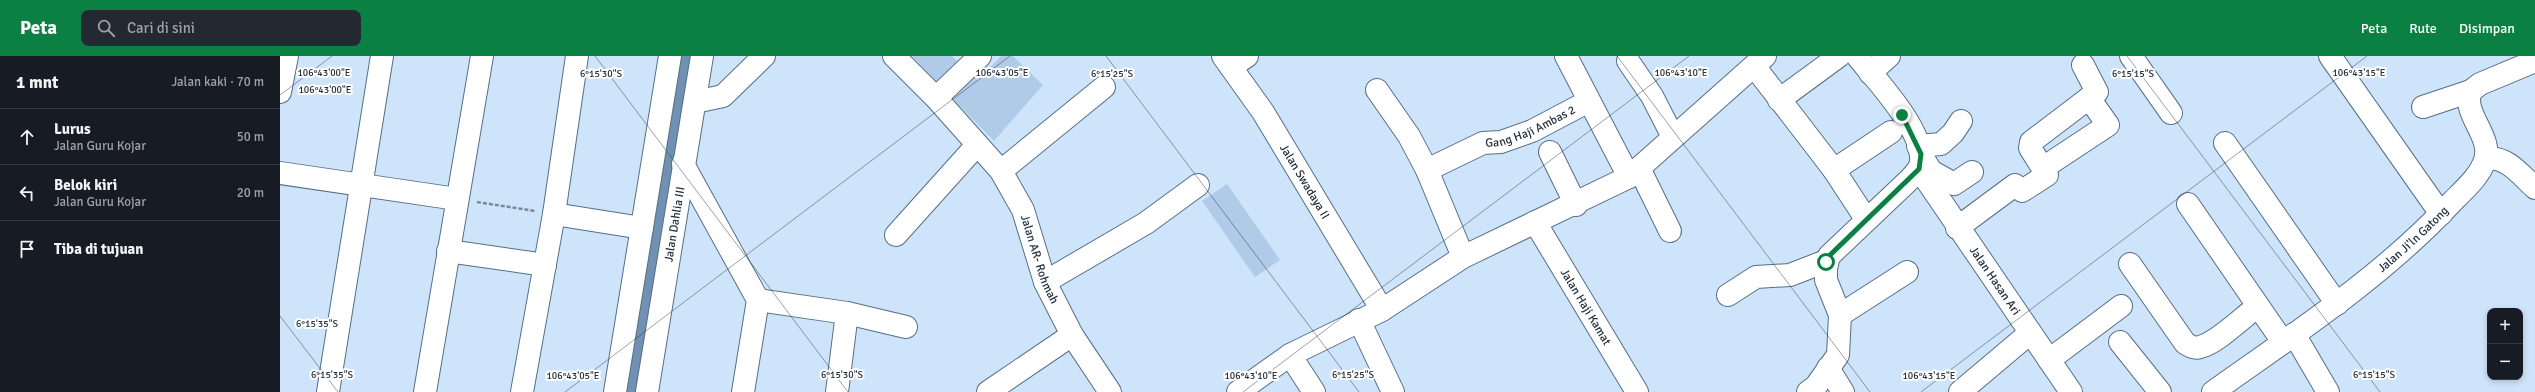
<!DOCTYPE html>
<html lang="id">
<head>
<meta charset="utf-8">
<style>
  :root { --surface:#171b24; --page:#242831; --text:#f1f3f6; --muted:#9ea1a6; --line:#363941; --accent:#0b8043 }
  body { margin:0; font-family:Signika,sans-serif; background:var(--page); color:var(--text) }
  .controls { position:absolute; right:12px; bottom:12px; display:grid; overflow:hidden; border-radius:8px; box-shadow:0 2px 6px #0003 }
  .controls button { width:36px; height:36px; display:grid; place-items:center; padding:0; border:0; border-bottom:1px solid var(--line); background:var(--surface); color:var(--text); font:20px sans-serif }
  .stop { position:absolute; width:12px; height:12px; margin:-9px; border:3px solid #0b8043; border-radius:50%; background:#fff }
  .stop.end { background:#0b8043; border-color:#fff; box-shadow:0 1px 4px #0008 }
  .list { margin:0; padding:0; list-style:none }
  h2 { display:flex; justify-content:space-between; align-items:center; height:52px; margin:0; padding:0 16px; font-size:17px }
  h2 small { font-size:13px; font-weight:400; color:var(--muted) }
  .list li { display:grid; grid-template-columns:26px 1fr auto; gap:12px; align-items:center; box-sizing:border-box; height:56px; padding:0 16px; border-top:1px solid var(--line) }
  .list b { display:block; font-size:15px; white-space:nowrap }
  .list p { margin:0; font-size:13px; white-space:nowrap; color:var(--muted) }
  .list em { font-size:13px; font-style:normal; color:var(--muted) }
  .icon { flex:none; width:22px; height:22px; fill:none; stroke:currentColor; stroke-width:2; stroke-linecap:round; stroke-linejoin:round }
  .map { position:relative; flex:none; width:2255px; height:336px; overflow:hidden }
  header { display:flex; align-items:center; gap:24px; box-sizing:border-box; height:56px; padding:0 20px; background:var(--accent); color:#fff }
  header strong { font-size:19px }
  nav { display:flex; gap:22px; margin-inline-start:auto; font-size:14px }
  .search { width:280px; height:36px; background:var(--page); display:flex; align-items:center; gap:10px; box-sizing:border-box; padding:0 14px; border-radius:8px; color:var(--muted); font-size:15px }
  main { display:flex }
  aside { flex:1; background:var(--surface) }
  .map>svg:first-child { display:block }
</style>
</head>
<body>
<header>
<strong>Peta</strong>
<div class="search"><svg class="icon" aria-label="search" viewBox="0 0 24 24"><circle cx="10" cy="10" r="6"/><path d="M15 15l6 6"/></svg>Cari di sini</div>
<nav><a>Peta</a><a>Rute</a><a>Disimpan</a></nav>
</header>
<main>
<aside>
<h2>1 mnt<small>Jalan kaki · 70 m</small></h2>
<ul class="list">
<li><svg class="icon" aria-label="ahead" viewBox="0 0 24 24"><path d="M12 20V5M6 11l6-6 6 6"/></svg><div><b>Lurus</b><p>Jalan Guru Kojar</p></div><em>50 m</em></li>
<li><svg class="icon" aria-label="left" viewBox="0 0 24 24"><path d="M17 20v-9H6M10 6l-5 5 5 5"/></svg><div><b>Belok kiri</b><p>Jalan Guru Kojar</p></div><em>20 m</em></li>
<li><svg class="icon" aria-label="arrive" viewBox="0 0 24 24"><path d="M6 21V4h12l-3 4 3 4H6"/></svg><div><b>Tiba di tujuan</b></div></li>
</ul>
</aside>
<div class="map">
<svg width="2255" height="336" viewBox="0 0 2255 336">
  <rect width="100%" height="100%" fill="#cee4fb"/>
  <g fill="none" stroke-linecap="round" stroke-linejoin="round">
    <polyline stroke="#7091b1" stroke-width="19" points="352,336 406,0"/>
  </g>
  <g fill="#b0cbe7">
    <polygon points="632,0 672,0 677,5 656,25"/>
    <polygon points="721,0 733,0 763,29 714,85 673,43 695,22 698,24"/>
    <polygon points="947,128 1000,204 975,221 922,145"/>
  </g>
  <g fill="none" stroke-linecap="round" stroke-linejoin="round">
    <defs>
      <g id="minor">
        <path id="s1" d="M614 0 656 42 721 115 743 154 765 226 792 279 830 336"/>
        <path id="s2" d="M943 0 983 56 1102 254"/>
        <polyline points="1286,0 1349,121"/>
        <polyline points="1851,0 1891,57"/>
        <polyline points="2050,0 2161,158"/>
        <polyline points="1348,5 1372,40 1393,81"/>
        <polyline points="1803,9 1817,36 1809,42"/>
        <polyline points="951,11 967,0"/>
        <polyline points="1590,17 1609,0"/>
        <polyline points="1481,19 1554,114 1586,163"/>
        <polyline points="1097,34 1129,80 1147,114"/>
        <polyline points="0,36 7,0"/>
        <polyline points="656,42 700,0"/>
        <polyline points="1499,44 1559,0"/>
        <polyline points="415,46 443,40 484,0"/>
        <polyline points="2143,51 2191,35"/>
        <polyline points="1945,87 2057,248"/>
        <polyline points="1638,90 1661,88 1673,77 1681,65"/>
        <polyline points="1270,96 1296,149"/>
        <polyline points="1643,102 1651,115 1674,128 1692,116"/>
        <path d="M2206 103C2226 99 2241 119 2255 132"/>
        <polyline points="403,108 478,244"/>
        <polyline points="1359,112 1390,175"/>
        <path id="s3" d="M1639 113 1791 336"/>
        <polyline points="1554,114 1611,76"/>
        <polyline points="721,115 824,31"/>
        <polyline points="0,117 177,143"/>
        <polyline points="1908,148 2003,286"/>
        <polyline points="274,158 362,172"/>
        <path id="s4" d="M1255 166 1357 336"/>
        <polyline points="1677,172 1735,129 1742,135 1767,119 1750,92 1751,86 1809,42 1828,69 1763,112"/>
        <polyline points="616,179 696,90"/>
        <polyline points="168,195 265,209"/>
        <path id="s5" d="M1183 201 1147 114 1203 87 1221 86 1252 75 1309 45"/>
        <path d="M1850 208 1905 287C1910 290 1914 293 1920 291 1937 287 1963 261 1978 250"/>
        <polyline points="765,226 866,167 918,129"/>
        <polyline points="1448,239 1476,221 1510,219 1546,205"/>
        <polyline points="478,244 567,257 626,271"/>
        <polyline points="1560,259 1627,216"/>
        <polyline points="1079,264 1113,336"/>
        <polyline points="2014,278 2048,336"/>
        <polyline points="1840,286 1880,336"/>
        <polyline points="1010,299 1034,336"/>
        <polyline points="1769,304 1841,250"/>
        <polyline points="1548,312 1563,336"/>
        <polyline points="48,336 102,0"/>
        <polyline points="145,336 202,0"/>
        <polyline points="242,336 274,158 297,0"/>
        <polyline points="335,336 390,0"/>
        <path id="s6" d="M367 336 422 0"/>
        <polyline points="463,336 478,244"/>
        <polyline points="557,336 567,257"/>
        <polyline points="708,336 792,279"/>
        <polyline points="958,336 1010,299 1102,254 1183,201 1349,121 1485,0"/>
        <path d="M1528 336 1536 330 1558 299 1560 259 1546 224V212L1549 200 1627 126C1633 120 1640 114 1641 106 1644 74 1596 24 1577 0"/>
        <polyline points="1680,336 1750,277"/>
        <path id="s7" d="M1933 336C2016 277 2102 221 2172 146 2184 134 2200 120 2205 104 2213 80 2181 57 2191 35L2200 28 2255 5"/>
      </g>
    </defs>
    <use href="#minor" stroke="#566e87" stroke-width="24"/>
    <polyline stroke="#788899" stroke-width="2.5" stroke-dasharray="4 2" stroke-linecap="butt" points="197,146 255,155"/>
    <use href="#minor" stroke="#fff" stroke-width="22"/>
  </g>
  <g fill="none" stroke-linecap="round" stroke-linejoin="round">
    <polyline stroke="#0b8043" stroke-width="5" points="1546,206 1549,200 1639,113 1641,98 1622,59"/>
  </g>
  <path fill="none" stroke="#242f39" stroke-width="1" stroke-opacity="0.45" d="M315 0 568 336M826 0 1079 336M1337 0 1590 336M1847 0 2100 336M0 39 52 0M0 260 58 336M285 336 730 0M963 336 1409 0M1641 336 2087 0"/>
  <g text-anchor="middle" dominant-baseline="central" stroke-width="4" stroke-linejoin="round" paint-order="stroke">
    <g font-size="12" fill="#242f39" stroke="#fff">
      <text stroke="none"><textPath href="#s5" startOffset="207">Gang Haji Ambas 2</textPath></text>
      <text stroke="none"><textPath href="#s2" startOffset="150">Jalan Swadaya II</textPath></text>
      <text stroke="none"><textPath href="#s6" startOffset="170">Jalan Dahlia III</textPath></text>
      <text stroke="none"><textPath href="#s7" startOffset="252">Jalan Ji'ln Gatong</textPath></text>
      <text stroke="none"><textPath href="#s1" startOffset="254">Jalan AR- Rohmah</textPath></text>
      <text stroke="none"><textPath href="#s3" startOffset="135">Jalan Hasan Ari</textPath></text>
      <text stroke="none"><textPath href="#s4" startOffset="99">Jalan Haji Kamat</textPath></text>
    </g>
  </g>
  <g font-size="10" text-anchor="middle" fill="#242f39" stroke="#fff" stroke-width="4" stroke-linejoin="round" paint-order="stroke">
    <text x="44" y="20">106°43'00"E</text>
    <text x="722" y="20">106°43'05"E</text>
    <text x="1401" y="20">106°43'10"E</text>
    <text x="2079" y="20">106°43'15"E</text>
    <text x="321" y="21">6°15'30"S</text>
    <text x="832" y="21">6°15'25"S</text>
    <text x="1853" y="21">6°15'15"S</text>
    <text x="45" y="37">106°43'00"E</text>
    <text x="37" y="271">6°15'35"S</text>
    <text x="52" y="322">6°15'35"S</text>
    <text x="562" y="322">6°15'30"S</text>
    <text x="1073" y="322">6°15'25"S</text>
    <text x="2094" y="322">6°15'15"S</text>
    <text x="293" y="323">106°43'05"E</text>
    <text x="971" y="323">106°43'10"E</text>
    <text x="1649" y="323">106°43'15"E</text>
  </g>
</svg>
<div class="controls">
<button>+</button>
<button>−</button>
</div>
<div class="stop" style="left:1546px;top:206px"></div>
<div class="stop end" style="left:1622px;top:59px"></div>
</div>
</main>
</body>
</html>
